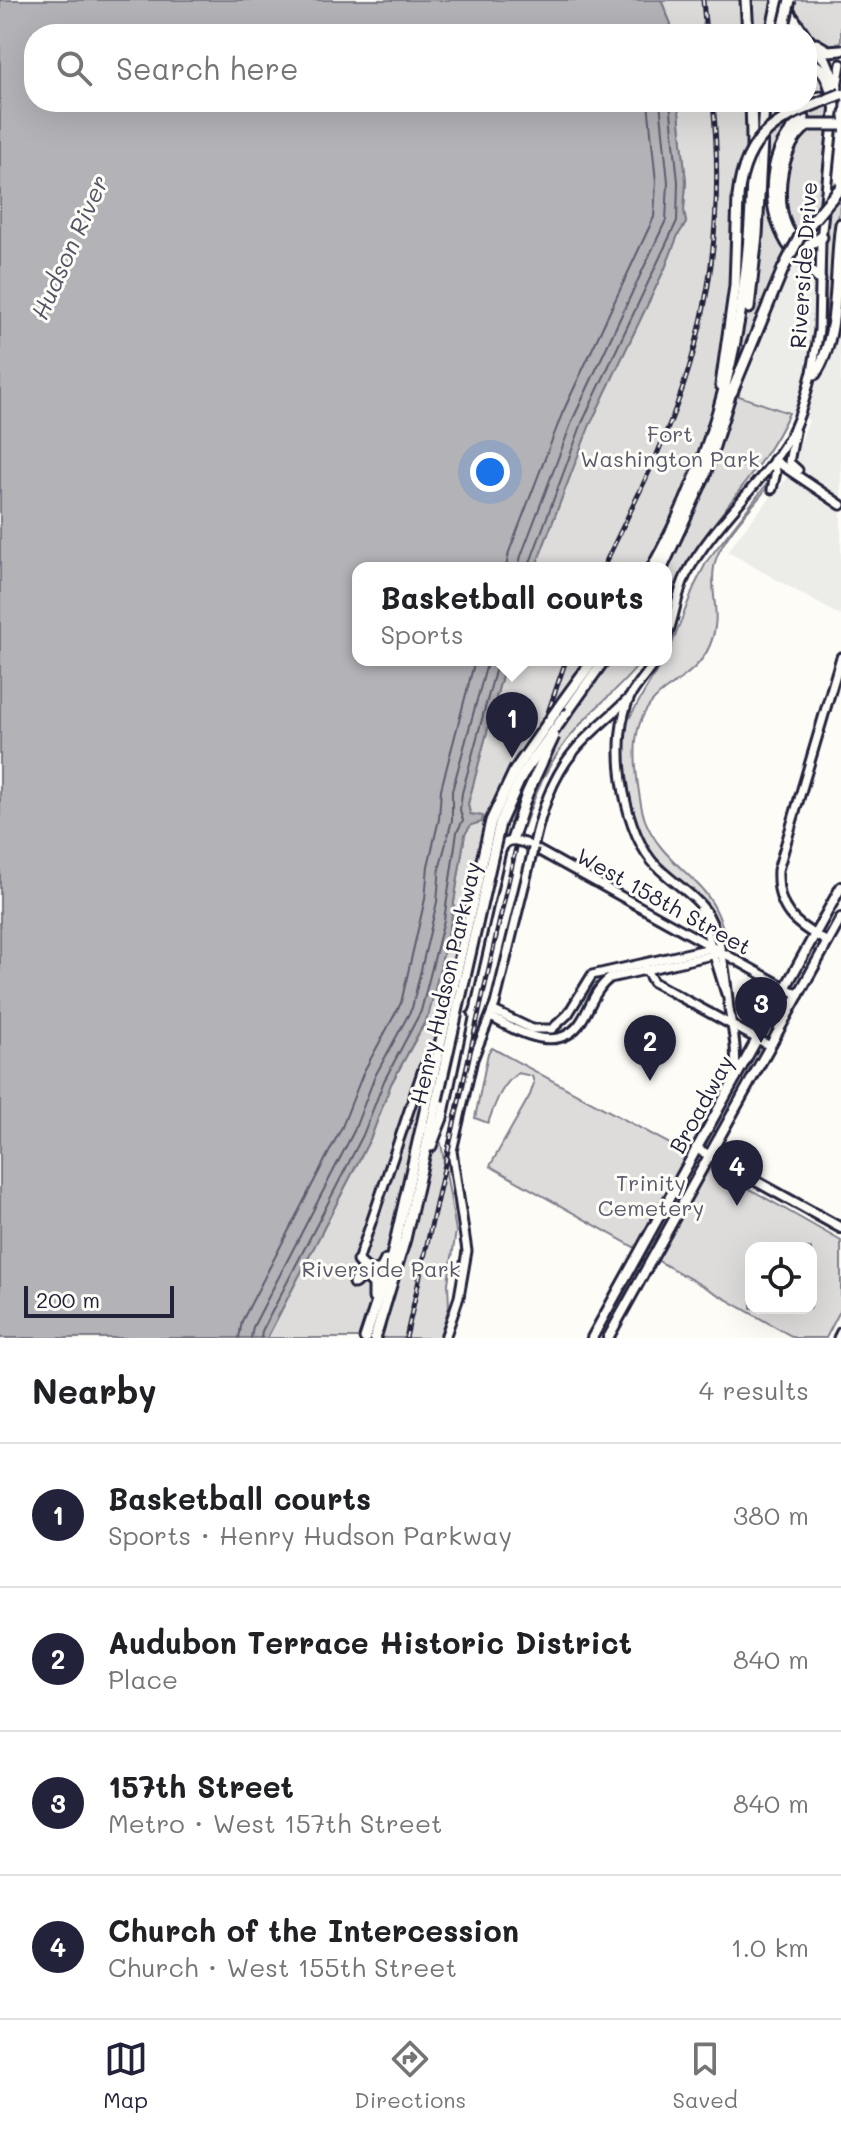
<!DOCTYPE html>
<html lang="en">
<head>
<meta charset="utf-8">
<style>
  :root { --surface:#fff; --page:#f2f2f2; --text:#202124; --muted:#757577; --line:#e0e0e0; --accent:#22223b }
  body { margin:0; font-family:Mali,sans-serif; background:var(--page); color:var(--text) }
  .controls { position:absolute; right:24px; bottom:24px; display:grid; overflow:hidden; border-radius:16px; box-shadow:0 8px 32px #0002 }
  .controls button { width:72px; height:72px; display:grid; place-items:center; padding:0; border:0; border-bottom:2px solid var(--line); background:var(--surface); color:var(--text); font:40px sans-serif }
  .scale { position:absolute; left:24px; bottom:20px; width:150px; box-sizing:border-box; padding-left:8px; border:4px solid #22223b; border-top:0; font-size:22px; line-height:28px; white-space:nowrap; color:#22223b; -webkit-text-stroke:6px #fdfcf7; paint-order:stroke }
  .you { position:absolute; left:490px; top:472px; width:28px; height:28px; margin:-20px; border:6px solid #fff; border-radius:50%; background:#1a73e8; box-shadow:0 0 0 12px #1a73e833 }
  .badge { display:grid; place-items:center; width:52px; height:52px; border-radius:50%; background:var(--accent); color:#fff; font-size:26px; font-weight:700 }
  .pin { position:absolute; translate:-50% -66px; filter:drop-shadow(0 2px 4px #0008) }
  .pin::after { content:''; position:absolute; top:42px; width:28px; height:24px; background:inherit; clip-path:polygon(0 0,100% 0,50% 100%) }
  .popup { position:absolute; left:352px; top:562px; width:320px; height:104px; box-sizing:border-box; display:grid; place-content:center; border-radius:16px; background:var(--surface); filter:drop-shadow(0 2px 6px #0005); font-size:26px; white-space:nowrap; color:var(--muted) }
  .popup b { font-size:30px; color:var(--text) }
  .popup::after { content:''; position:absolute; left:50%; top:100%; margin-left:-16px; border:16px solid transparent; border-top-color:var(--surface) }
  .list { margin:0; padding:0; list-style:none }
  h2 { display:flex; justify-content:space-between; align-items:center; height:104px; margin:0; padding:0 32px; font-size:34px }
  h2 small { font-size:26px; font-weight:400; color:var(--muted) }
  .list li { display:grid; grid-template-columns:52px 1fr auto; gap:24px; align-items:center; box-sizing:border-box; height:144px; padding:0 32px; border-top:2px solid var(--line) }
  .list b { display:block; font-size:30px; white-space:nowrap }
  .list p { margin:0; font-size:26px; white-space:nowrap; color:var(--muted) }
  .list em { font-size:26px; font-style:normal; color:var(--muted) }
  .icon { flex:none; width:44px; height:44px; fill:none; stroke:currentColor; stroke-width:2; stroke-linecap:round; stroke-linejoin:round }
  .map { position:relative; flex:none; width:841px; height:1338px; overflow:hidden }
  .search { position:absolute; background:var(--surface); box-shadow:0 8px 32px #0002; left:24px; right:24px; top:24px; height:88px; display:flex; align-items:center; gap:20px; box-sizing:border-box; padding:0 28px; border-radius:32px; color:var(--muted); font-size:30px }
  .sheet { height:680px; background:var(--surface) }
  nav { display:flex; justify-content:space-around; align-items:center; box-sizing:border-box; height:112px; border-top:2px solid var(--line); background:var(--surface); font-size:22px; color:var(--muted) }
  nav a { display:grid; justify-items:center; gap:4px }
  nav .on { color:var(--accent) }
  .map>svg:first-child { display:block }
</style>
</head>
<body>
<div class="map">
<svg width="841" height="1338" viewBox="0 0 841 1338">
  <rect width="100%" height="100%" fill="#fdfcf7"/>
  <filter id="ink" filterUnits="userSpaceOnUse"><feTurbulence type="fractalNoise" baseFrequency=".0125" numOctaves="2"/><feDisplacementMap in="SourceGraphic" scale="16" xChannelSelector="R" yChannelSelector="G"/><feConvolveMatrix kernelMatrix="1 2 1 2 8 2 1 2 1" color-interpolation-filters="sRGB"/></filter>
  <g filter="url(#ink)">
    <polygon fill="#ecece9" points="792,260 804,280 841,289 841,616 728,552 740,534 786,479 809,420 739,396"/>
    <g fill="#dddcdb" stroke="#807f8b" stroke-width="2" fill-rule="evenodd">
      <path d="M661 0H841V40L832 81 821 192 841 194 835 247 834 306 826 341V268L811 264 791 243 742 357 739 396 789 413C762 472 712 517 681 574 674 586 671 602 666 615V568H535L589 426 665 268 678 235 686 223 684 210 686 182 678 102H807V34H668L671 24Z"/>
      <path d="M766 485 767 488C751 509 718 541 714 567 709 596 723 613 710 645 701 667 682 678 664 691 634 714 633 744 637 778 639 792 640 806 645 820 657 851 681 866 702 889 716 905 723 924 727 944L725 946 722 945 711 918 651 855 641 838 629 800 623 748 627 722 663 660H666L694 587 707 561Z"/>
      <path d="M506 660H642C627 681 608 696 590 714 554 751 540 779 524 827L489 818 415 1137 441 1143 456 1231 448 1283 449 1307 439 1338H267L371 1137 391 1084 426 1021 451 921 465 834 471 825 482 821V816L470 814 468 804Z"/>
      <path d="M492 1048 685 1152 841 1241V1309L826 1338H795L490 1166 530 1095 534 1083 532 1076 518 1073C501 1085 495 1104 488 1123L475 1118 488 1053ZM751 1248H811V1308H751Z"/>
    </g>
    <polygon fill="#b2b2b7" stroke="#787885" stroke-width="2" points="0,0 661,0 671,24 668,34 34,34 34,102 678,102 686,182 684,210 686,223 678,235 665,268 589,427 535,568 358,568 358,660 506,660 468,804 470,814 483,816 482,822 471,825 465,834 451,921 429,1014 391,1084 371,1137 267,1338 0,1338"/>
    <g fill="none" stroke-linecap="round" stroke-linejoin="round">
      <g stroke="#5c5c6d" stroke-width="2">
        <polyline points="506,568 509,552 562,414 654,217 656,182 648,102"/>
        <polyline points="518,568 521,556 573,419 666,220 668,182 660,102"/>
        <polyline points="528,568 582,423 677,221 678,182 670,102"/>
        <polyline points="239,1338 242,1321 342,1127 364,1071 401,1003 425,899 428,866 439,819 441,789 475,660"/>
        <polyline points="251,1338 253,1327 354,1131 375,1076 412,1008 437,902 440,866 452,820 452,791 488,660"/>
        <polyline points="261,1338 262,1331 363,1135 384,1081 421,1011 444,920 457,832 463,820 460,810 462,793 498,660"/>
      </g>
      <defs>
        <g id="secondary">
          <polyline points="837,87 841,64"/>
          <polyline points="812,372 819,330 821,240 835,104"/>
          <polyline points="795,432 789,462 798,470"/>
          <polyline points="774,460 841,505"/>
          <polyline points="772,489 776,472 774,460"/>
          <path d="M666 639C675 618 676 594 686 575 713 524 760 487 789 438 800 419 806 396 811 375"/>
          <path d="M656 660C649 672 638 683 631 695 609 737 622 824 651 860 666 879 697 895 708 915 722 941 725 971 728 999 729 1015 734 1031 735 1047 736 1057 735 1068 736 1078"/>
          <polyline points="525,843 799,995"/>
          <path d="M533 848C541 813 551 778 575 750 591 731 611 716 629 698"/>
          <polyline points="700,910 726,994"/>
          <path d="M828 942C795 925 776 910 778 870L841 657"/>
          <polyline points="645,968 653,982 770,1046"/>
          <polyline points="465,1008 501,851 505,843 512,840"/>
          <polyline points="494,1011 532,1029 552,1029 568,1014 592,975 711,948"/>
          <path d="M491 1017C518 1032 560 1056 582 1020 591 1005 596 988 610 978L721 953"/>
          <polyline points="456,1020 466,1005"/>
          <polyline points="358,1261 423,1069 439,1043"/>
          <polyline points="445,1338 459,1297 467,1251 452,1151 473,1059 495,1004 532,854"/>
          <polyline points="838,1338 841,1332"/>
        </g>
        <g id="primary">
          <polyline points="696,1148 841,1228"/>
          <polyline points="592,1338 841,887"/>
          <polyline points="608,1338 841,918"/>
        </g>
        <g id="highway">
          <polyline points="746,0 748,34"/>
          <polyline points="781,0 804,34"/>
          <polyline points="771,34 778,0"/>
          <polyline points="807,38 826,61 837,87"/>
          <polyline points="816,44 828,51 841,50"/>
          <path d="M807 61C828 67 830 88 835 106"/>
          <polyline points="807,100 821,97"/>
          <path d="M804 118C767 148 764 203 787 243 796 257 809 269 820 280"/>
          <path d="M809 125C772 146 770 242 808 245L822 237"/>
          <polyline points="749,308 757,235 764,102"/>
          <path d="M815 374C841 336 834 269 841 224"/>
          <polyline points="721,385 735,286 738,197"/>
          <polyline points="732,392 783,269"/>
          <path d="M652 568C734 421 758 268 751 102"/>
          <polyline points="662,568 705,475 732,389"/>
          <polyline points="561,704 593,660"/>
          <polyline points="565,715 604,660"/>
          <polyline points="431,1146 442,1118 463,1017"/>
          <path d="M358 1261C365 1269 372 1275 382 1268L386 1260"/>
          <polyline points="361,1271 374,1284 374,1298"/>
          <polyline points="354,1283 360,1278 370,1278"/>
          <polyline points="365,1338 392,1256 428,1098"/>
          <polyline points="375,1338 405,1239 437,1100"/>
        </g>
      </defs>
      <use href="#secondary" stroke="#22223b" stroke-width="13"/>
      <use href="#primary" stroke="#22223b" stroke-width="14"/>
      <use href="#highway" stroke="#22223b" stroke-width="15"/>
      <use href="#secondary" stroke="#fdfcf7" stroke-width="7"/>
      <use href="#primary" stroke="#fdfcf7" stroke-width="8"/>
      <use href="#highway" stroke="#fdfcf7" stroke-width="9"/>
      <defs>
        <g id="rail">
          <polyline points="703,0 706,34"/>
          <path d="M603 568C628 515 656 462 676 407 712 310 723 205 713 102"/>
          <polyline points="406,1338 543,727 566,660"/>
        </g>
      </defs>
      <use href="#rail" stroke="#22223b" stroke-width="5"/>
      <use href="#rail" stroke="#fdfcf7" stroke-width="2" stroke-dasharray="6" stroke-linecap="butt"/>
      <defs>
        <g id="secondary-bridge">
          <polyline points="512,840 525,843"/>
          <polyline points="532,854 533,848"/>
        </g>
        <g id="highway-bridge">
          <polyline points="782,34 790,0"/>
          <polyline points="809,125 841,125"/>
          <path d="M738 197C745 129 784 116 841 94"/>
          <polyline points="783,269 800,236 841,187"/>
          <polyline points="512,840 527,794 554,736"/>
          <polyline points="428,1098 491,821 515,770 561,704"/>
          <polyline points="437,1100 500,823 522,775 565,715"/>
        </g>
      </defs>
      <use href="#secondary-bridge" stroke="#22223b" stroke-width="13" stroke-linecap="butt"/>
      <use href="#highway-bridge" stroke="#22223b" stroke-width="15" stroke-linecap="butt"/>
      <use href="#secondary-bridge" stroke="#fdfcf7" stroke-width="7"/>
      <use href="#highway-bridge" stroke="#fdfcf7" stroke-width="9"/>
    </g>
  </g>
  <g text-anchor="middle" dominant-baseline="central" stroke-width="6" stroke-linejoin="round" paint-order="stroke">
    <g font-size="22" fill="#22223b" stroke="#fdfcf7">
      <text transform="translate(803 265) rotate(-86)">Riverside Drive</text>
      <text transform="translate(664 901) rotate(29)">West 158th Street</text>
      <text transform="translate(445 983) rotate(-77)">Henry Hudson Parkway</text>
      <text transform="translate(701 1104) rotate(-61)">Broadway</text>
    </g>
    <g font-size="22" fill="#5a5a6b" stroke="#fdfcf7">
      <text x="670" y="433">Fort<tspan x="670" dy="25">Washington Park</tspan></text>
      <text x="651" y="1182">Trinity<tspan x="651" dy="25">Cemetery</tspan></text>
      <text x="381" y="1268">Riverside Park</text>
    </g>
    <g font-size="24" font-style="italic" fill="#545466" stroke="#fdfcf7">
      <text transform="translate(69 247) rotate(-66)">Hudson River</text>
    </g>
  </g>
</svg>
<div class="controls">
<button><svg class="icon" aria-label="locate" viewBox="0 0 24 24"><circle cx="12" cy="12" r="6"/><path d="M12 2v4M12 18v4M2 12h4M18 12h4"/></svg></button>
</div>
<div class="scale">200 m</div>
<div class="you"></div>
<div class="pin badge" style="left:512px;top:758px">1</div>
<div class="popup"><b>Basketball courts</b>Sports</div>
<div class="pin badge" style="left:650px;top:1081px">2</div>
<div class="pin badge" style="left:761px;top:1043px">3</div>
<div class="pin badge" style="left:737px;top:1206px">4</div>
<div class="search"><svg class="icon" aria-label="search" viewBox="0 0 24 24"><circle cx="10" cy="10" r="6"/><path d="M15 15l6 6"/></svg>Search here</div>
</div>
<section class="sheet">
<h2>Nearby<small>4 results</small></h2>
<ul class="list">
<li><span class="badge">1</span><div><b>Basketball courts</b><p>Sports · Henry Hudson Parkway</p></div><em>380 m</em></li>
<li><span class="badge">2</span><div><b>Audubon Terrace Historic District</b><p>Place</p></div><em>840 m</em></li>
<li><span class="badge">3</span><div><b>157th Street</b><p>Metro · West 157th Street</p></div><em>840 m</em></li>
<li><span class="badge">4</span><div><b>Church of the Intercession</b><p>Church · West 155th Street</p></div><em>1.0 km</em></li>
</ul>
</section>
<nav>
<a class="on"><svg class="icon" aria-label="map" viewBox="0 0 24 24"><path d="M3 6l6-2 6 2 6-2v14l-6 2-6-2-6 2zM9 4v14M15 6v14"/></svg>Map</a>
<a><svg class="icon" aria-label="directions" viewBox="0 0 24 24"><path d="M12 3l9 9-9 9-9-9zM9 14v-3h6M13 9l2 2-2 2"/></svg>Directions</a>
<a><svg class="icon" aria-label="saved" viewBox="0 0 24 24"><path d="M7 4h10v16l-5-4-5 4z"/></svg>Saved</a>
</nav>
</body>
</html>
